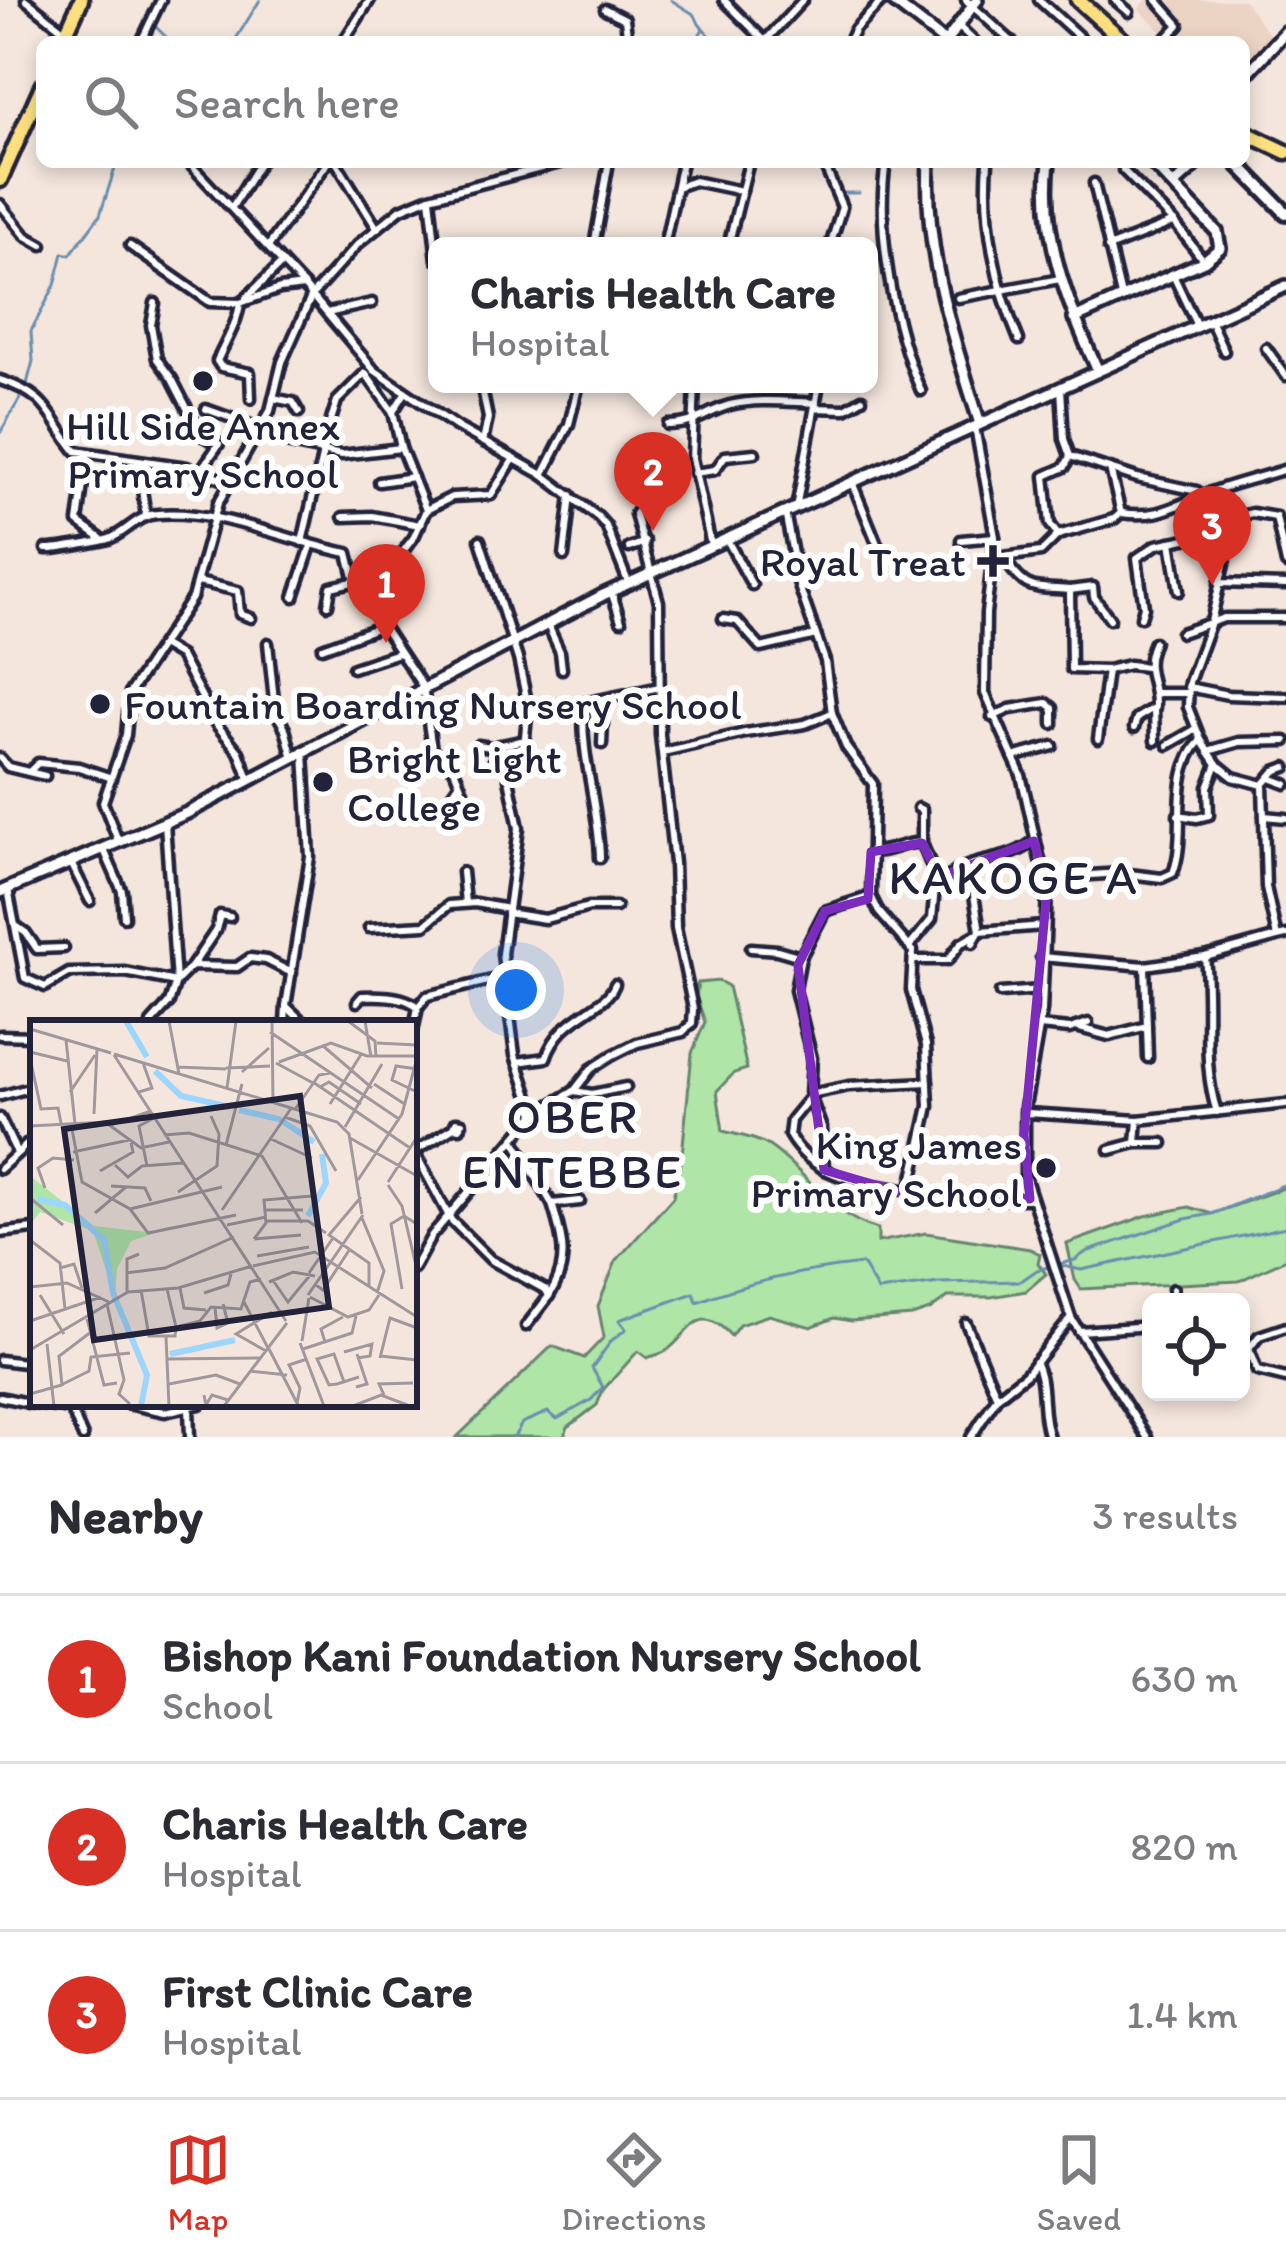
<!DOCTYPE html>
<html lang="en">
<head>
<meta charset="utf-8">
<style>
  :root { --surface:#fff; --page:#f2f2f3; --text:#2b2b33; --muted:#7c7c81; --line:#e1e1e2; --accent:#d93025 }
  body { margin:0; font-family:Itim,sans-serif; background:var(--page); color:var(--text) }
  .controls { position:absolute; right:36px; bottom:36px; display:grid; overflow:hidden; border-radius:18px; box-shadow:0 6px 18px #0003 }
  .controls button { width:108px; height:108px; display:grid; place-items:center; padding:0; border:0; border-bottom:3px solid var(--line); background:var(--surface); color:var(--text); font:60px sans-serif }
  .you { position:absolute; left:516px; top:990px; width:42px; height:42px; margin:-30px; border:9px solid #fff; border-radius:50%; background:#1a73e8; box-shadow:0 0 0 18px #1a73e833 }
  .badge { display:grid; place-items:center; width:78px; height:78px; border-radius:50%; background:var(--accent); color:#fff; font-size:39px; font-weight:700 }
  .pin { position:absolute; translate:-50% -99px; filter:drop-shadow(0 3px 6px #0008) }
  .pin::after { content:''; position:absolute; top:63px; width:42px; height:36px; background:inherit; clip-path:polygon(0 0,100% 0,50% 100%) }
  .popup { position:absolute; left:428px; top:237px; width:450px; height:156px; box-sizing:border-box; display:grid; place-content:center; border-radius:18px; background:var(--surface); filter:drop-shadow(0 3px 9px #0005); font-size:39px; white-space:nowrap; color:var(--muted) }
  .popup b { font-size:45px; color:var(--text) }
  .popup::after { content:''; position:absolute; left:50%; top:100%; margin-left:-24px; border:24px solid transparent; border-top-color:var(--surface) }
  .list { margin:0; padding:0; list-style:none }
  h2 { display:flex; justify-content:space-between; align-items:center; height:156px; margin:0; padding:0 48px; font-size:51px }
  h2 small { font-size:39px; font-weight:400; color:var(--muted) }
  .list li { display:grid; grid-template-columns:78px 1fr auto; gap:36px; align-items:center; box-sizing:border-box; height:168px; padding:0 48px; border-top:3px solid var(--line) }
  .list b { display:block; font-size:45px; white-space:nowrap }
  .list p { margin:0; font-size:39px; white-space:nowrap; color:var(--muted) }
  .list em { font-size:39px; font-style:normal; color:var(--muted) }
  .icon { flex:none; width:66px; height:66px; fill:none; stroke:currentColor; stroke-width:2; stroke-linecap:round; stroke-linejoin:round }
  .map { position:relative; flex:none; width:1286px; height:1437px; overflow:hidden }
  .search { position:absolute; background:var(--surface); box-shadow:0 6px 18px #0003; left:36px; right:36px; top:36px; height:132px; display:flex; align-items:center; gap:30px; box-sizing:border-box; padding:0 42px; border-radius:18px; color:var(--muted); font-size:45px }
  .sheet { height:660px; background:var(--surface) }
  nav { display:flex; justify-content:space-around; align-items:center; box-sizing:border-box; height:168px; border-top:3px solid var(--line); background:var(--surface); font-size:33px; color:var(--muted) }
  nav a { display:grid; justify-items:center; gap:6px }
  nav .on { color:var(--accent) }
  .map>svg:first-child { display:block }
</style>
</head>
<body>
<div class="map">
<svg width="1286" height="1437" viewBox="0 0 1286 1437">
  <rect width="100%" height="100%" fill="#f4e6dd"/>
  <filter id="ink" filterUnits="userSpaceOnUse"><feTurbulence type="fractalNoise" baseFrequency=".00833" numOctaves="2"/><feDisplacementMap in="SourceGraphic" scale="24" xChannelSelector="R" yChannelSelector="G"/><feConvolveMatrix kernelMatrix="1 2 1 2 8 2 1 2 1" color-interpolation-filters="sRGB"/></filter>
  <g filter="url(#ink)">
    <polygon fill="#ecd4c5" points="1146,0 1244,0 1275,42 1244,73 1244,42 1163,42 1167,37 1139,9"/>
    <g fill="#afe5a7" stroke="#688471" stroke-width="3">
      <path d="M719 981 728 986 747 1069 734 1073 717 1091 723 1131C737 1135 757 1138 769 1146 809 1173 827 1215 878 1229V1242L926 1233 1030 1249 1040 1254 1038 1263 1046 1274 1026 1291 991 1297H948L930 1310 912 1316 851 1321 834 1318 811 1327 769 1315 739 1325 731 1336C697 1299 689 1336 666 1351 660 1355 653 1355 647 1358L638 1351 603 1390 597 1405 568 1427 564 1437H457L552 1346 584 1358 604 1337 598 1306 616 1261 673 1197 682 1155 692 1053 705 1022 696 996 698 983Z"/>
      <polygon points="1286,1187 1286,1259 1239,1281 1081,1289 1075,1280 1067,1244 1145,1216 1189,1207 1212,1214"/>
    </g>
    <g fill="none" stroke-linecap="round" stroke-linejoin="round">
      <g stroke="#6c8eaf" stroke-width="3">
        <polyline points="671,0 695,15 699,24 716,42"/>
        <polyline points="153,24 171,42"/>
        <polyline points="234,42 260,0"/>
        <polyline points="695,42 703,29"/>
        <polyline points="817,162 825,173"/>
        <polyline points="837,162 846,162"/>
        <polyline points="842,193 859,193"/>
        <polyline points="0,433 26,388 33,361 31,331 55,285 63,253 70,255 100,215 117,162"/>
        <polyline points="1059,1265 1081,1270 1286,1227"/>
        <path d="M514 1437 522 1423 548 1412 557 1419 591 1400 603 1387 592 1368 611 1341 626 1329 619 1320 694 1293 697 1302C751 1281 804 1270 862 1264L878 1291 939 1283 1021 1281 1037 1270 1075 1260 1086 1252 1185 1219 1212 1214 1286 1184"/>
      </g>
      <defs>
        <g id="minor">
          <polyline points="26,0 66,32"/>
          <polyline points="724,0 766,42"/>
          <polyline points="966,0 1012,42"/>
          <polyline points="1039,0 1085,42"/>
          <polyline points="1115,0 1129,12"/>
          <polyline points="1157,0 1179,25 1163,42"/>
          <polyline points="605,9 625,19 628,42"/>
          <polyline points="957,25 975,42"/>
          <polyline points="765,41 803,0"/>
          <polyline points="141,42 161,0"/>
          <polyline points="343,42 370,0"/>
          <polyline points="848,42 855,29 883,0"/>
          <polyline points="188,162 304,286 374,370 457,427 543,475 598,517 606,526 628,582"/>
          <polyline points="336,162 375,225"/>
          <polyline points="823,162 842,207 830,246"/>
          <path d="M886 162C875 230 894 329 921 391"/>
          <path d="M988 162C983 221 996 286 1019 340"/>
          <polyline points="1123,170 1174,222 1204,261"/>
          <polyline points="1094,183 1121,296"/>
          <polyline points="677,187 694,181 742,191"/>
          <polyline points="430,198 437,260"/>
          <polyline points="0,204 26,236 42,245"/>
          <polyline points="232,207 260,162"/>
          <polyline points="130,246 210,302 240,303 280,289 304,286"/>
          <polyline points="594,246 609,162"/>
          <polyline points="664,246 682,162"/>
          <polyline points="728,246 749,162"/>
          <polyline points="268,247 328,162"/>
          <polyline points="1108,248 1174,222"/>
          <polyline points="1173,275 1197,326"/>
          <polyline points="246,298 282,263"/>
          <polyline points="958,298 1060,279"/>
          <polyline points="155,303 151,325 157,359 172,379 201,435 219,444 201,470"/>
          <path d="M240 303C238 322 225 343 217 361L221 367 250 373 251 399"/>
          <polyline points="327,313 372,303"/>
          <polyline points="1210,320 1224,351"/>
          <polyline points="1266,348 1286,376"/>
          <polyline points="365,373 393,412 401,448 426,510 414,537 372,592"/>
          <path d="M0 380C50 396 47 415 76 451L187 467 227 481"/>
          <polyline points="481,384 488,418 483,442"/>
          <polyline points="695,384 692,458 711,545"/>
          <polyline points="1061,388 1064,439 1070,456 1137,478 1197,491 1220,521 1227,538 1226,555 1211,622 1189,682 1188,707 1201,740 1217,764 1233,777 1263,785 1266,887 1277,937 1286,935"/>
          <polyline points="273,398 293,402 299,412"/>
          <polyline points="815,408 845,409 862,399"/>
          <polyline points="206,409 262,429"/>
          <polyline points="393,412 405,393"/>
          <path d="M668 425C699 424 703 413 730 405 757 398 788 402 816 403"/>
          <polyline points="975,427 995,537 986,613 985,693 1021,775 1047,891 1042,1011 1025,1107 1025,1176 1071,1318 1147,1437"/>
          <polyline points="258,437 341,455 401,448"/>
          <polyline points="321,452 337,401 364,374"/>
          <polyline points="87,455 78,522 100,538"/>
          <polyline points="1070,456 1065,467 1045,476 1050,524 1058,535 1114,519 1121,513 1110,469"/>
          <polyline points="138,463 146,516"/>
          <polyline points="694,473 715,470 725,456 755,453"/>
          <polyline points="543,475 569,424 579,384"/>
          <polyline points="379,482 413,477"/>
          <polyline points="852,482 882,556"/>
          <polyline points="796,508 819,384"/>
          <polyline points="426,510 452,497 491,495 513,460"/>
          <polyline points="785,512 799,586 825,661 832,713 846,747 873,784 871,896 879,912 913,951 911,990 926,1045 929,1106 910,1191"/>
          <path d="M1121 513C1158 518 1170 508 1203 495 1230 484 1259 478 1286 469"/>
          <polyline points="343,517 372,516 420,525"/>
          <polyline points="1220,521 1252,513 1276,517 1286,564"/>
          <polyline points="726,538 752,585"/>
          <polyline points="480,540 518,659 528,706 524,747 509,779 519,828 502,954 515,1055 535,1114"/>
          <polyline points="961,540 995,537"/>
          <polyline points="302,542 323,452"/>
          <polyline points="1171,542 1179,591"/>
          <polyline points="629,548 645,542"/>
          <path d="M46 549C53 550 100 542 109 539 126 533 137 515 157 514 223 509 285 541 348 553L354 577 372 592 380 622 423 687 432 750 454 769 471 811"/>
          <polyline points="564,556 571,495"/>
          <polyline points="996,558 1041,552 1058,535"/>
          <path d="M1004 559C1027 592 1031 587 1070 590L1071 669 1107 670 1098 739"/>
          <polyline points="198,582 238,591 240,614 251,618"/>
          <polyline points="1219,583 1286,585"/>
          <polyline points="1070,590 1093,587 1094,597 1110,619"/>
          <polyline points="611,591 621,621"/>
          <polyline points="294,597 311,546"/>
          <polyline points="328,605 331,587 357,581"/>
          <polyline points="1141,617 1144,607 1137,558 1156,545 1225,531"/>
          <polyline points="723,619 737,621 761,648 816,635"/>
          <polyline points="547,623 560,652 562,669"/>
          <polyline points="1181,633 1224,618 1286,618"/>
          <polyline points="268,643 275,710 285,729 293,758"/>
          <polyline points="163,646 180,656 216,724 239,752 250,781"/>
          <polyline points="322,648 382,626"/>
          <polyline points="353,668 398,653"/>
          <polyline points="1107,670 1129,665 1146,667"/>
          <polyline points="1188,687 1228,695 1286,697"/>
          <polyline points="1155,693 1187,693"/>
          <path d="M584 703C579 755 599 805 600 858"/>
          <polyline points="528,706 574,705 660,687"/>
          <polyline points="1154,709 1155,741"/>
          <polyline points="992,717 1010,709 1047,703 1053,708 1053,724"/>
          <path d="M1134 728 1137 718 1155 707C1156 680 1141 670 1154 642"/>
          <polyline points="602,744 604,700"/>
          <polyline points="478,745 491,747 526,740"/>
          <polyline points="1168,745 1196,729"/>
          <polyline points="1208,751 1239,742 1286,741"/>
          <polyline points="663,752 745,733 805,724 832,713"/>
          <polyline points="1013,757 1053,746"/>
          <polyline points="0,758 8,767 45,776"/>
          <polyline points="494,759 499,745"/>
          <polyline points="30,771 38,763 79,767 109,777"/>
          <polyline points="1270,778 1286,784"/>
          <polyline points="1263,785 1275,771 1286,767"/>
          <polyline points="444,805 459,784"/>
          <polyline points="918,808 922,810 922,843"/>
          <polyline points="1178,815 1197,818 1209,815 1208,787 1217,764"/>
          <polyline points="1264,816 1286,818"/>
          <polyline points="119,843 103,802 126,735 130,692 192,598 218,503 270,411 282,362 312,295 358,244 401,209 430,197 564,162"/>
          <polyline points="104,850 122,891 124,917"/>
          <path d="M871 852C890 853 905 841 922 843L936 877 932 919 910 946"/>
          <polyline points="71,863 90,901"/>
          <polyline points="462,872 465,903"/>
          <path d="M1046 878 1121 873 1162 878 1173 873C1189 833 1167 774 1201 740"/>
          <path d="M946 881C964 856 1006 865 1034 841"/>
          <polyline points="8,889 25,978 45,987 69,973 125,972 176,982 192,966 237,967 250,958 266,960 292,973"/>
          <polyline points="507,913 545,919 589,907 616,907"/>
          <polyline points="16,926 26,933 37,949 64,948"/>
          <polyline points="369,928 425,925 449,905 475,903 508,909"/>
          <polyline points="980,931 1043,926"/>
          <polyline points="973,943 980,931 974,895"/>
          <polyline points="751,948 777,950 801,957"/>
          <polyline points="1041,957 1145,966 1205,957 1277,937"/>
          <path d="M1205 957C1211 1007 1201 1065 1217 1112"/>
          <polyline points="913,960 948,960 961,943 975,935"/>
          <polyline points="192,966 216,930 220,915 230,917"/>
          <polyline points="1145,966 1148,1058"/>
          <polyline points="1000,993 1041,990"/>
          <path d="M357 1002 362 996C380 995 405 995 418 1007"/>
          <polyline points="151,1023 169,1003 176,982 165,823"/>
          <polyline points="285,1023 286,1006"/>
          <polyline points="304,1023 286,1006 310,857 304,753"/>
          <polyline points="1039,1026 1070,1029 1088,1023"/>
          <polyline points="414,1027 418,1007 427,996 504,977"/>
          <polyline points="1076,1027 1109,1036 1147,1026"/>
          <polyline points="0,1035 33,1036"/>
          <path d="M517 1062 546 1058C560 1014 605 1011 615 984"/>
          <polyline points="574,1091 592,1094 626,1087"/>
          <polyline points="810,1094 849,1086 928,1082"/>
          <polyline points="0,1096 33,1087"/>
          <path d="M810 1097 791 1120 789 1135C815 1180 864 1183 910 1191L920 1198 1030 1199"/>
          <polyline points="1027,1113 1138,1120 1286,1104"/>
          <polyline points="0,1118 17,1153"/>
          <polyline points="514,1140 552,1204 580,1201"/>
          <polyline points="1136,1143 1163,1143"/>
          <polyline points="1110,1150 1136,1143 1138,1120"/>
          <polyline points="414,1151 451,1220 491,1260 546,1290 549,1296 526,1326"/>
          <polyline points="414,1152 454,1127 456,1122 462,1123 460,1128 454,1127"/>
          <polyline points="0,1169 33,1139"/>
          <polyline points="824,1170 822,1128 810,1096 812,1058 795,990 801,957 825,911 871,896"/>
          <polyline points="0,1233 33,1229"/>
          <polyline points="414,1268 432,1235 535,1114 574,1091 591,1069 613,1055 637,1043 683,1032 692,1023 693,1009 676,928 674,863 660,735 659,602 635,514 656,483"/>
          <polyline points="1173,1289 1174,1302"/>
          <path d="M549 1296C570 1264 563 1239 552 1204"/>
          <polyline points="966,1323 997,1397"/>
          <polyline points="1079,1331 1151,1326"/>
          <polyline points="1241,1347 1249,1349 1259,1336 1286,1327"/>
          <polyline points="1249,1349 1257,1371 1286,1378"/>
          <polyline points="0,1360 33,1364"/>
          <path d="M1035 1362C1047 1384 1039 1412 1049 1437"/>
          <polyline points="0,1397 33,1404"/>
          <polyline points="35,1404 71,1409 103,1404"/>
          <polyline points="127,1404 165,1412 200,1404"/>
          <polyline points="189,1407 190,1437"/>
          <polyline points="71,1409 83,1437"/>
          <polyline points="971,1437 997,1397 1026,1374 1071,1318"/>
        </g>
        <g id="tertiary">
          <polyline points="891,0 945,42"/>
          <polyline points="946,42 977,0"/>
          <polyline points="1244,77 1286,31"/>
          <path d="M929 162C924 255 953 337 980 424"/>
          <path d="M1049 162C1040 236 1068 305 1098 371"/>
          <polyline points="1174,185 1199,162"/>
          <polyline points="1074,319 1204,261 1220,248 1217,232 1151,162"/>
          <polyline points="0,892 187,813 603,595 1286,286"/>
        </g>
        <polyline id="secondary" points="1236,162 1286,213"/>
        <g id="primary">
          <polyline points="1078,0 1125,42"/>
          <polyline points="62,42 81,0"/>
          <polyline points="1244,132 1286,152"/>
          <polyline points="0,180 42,86"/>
        </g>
      </defs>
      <use href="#minor" stroke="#22223b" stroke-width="15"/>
      <use href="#tertiary" stroke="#22223b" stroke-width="18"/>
      <use href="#secondary" stroke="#22223b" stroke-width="20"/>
      <use href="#primary" stroke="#22223b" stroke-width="21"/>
      <use href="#minor" stroke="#fff" stroke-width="6"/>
      <use href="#tertiary" stroke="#fff" stroke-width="9"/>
      <use href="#secondary" stroke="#fff" stroke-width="10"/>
      <use href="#primary" stroke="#fce080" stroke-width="12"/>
    </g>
  </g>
  <path fill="none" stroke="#7b2cbf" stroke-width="9" stroke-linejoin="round" d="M1034 841 1047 891 1024 1135 1030 1199 920 1198 824 1170 798 965 825 911 868 899 871 852 922 843 939 877Z"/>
  <g fill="#22223b" stroke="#fff" stroke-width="4.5">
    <circle cx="203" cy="381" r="12"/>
    <path d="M987 543h12v12h12v12h-12v12h-12v-12h-12v-12h12z"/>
    <circle cx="100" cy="704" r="12"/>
    <circle cx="323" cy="782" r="12"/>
    <circle cx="1046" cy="1168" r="12"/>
  </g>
  <g text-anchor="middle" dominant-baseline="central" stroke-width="12" stroke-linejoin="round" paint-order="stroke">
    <g font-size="42" fill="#22223b" stroke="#fff" text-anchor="end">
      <text x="203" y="425" text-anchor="middle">Hill Side Annex<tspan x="203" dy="48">Primary School</tspan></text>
      <text x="966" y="561">Royal Treat</text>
      <text x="124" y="704" text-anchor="start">Fountain Boarding Nursery School</text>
      <text x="347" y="758" text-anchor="start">Bright Light<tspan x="347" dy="48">College</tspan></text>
      <text x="1022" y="1144">King James<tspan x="1022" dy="48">Primary School</tspan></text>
    </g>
    <g font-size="48" letter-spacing="3" fill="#22223b" stroke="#fff">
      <text x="1014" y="877">KAKOGE A</text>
      <text x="573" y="1116">OBER<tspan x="573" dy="55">ENTEBBE</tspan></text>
    </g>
  </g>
  <g transform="translate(30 1020)">
    <rect width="387" height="387" fill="#f4e6dd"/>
    <path d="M0 156 64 206 125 213 101 221 87 249 85 277 63 211 10 192 0 205Z" fill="#afe5a7"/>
    <path fill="none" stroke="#9dd6fd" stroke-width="6" d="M96 1 117 37M125 51 151 76 200 87M209 90 249 99 284 122M8 179 35 185 74 220 83 273 117 355 111 386M278 196 296 163 292 134M140 334 205 320"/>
    <path fill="none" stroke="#a0989c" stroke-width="3" d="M139 1 149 54M242 1 243 81M318 1 345 21 346 37M335 1 341 37M0 9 81 33M240 12 369 99M36 20 45 104M347 23 387 25M292 25 342 68M0 32 37 41M84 34 307 102 319 114 332 194M84 35 256 301M0 38 11 89 28 88 31 103M249 42 301 23 337 36H387M246 43 283 63M147 47 196 49M196 48 240 46M387 49 366 46 362 60 387 72M212 52 239 28M283 62 380 128M344 64 376 85M290 67 299 62 331 84M197 68 206 1M40 72 65 35M109 72 122 68 113 43M300 84 332 33M266 88 289 55 300 53M64 94 67 29M255 97 280 106 306 151M41 104 52 162 100 189 118 213 206 195M81 105 121 91M0 106 75 102 111 128 139 122M315 107 352 44M134 115 159 113 232 136 272 203M320 118 387 156M241 119 282 138M196 125 212 64M43 132 99 120M85 145 98 157 112 146 153 143M117 146 109 106 124 98M70 151 103 132 101 123M328 160 372 94 387 38M358 162 387 117M358 165 372 186 387 250M81 166 115 168 121 181M15 168 8 148 23 138 44 140M148 172 187 146 189 114 181 96M331 177 299 215 339 243V268M0 178 33 205M100 189 192 167M192 190 262 87M235 190H273M65 193 96 167M332 198 354 251 347 273M237 201H278L296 213M197 205 236 197M224 219 236 203 234 180 282 176M224 219 271 215M0 220 30 243 35 289M227 236 279 227M223 246 285 232 387 297M30 248 44 244 52 268M96 253 135 248 204 217M279 253 303 218M242 259 258 282 281 254M239 262 263 252 285 256M286 265 293 270 320 229M0 267 37 263 79 282M150 268 154 288 176 290M137 269 146 307M372 269 361 204 374 196 387 204M111 270 119 316H145L146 307 170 301 181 287 211 289 220 262 231 259M97 273V239L109 234M174 273 198 265 201 254M10 275 34 314M278 275 333 195M280 277 318 297 339 290 349 275M214 282 238 328M77 284 94 360 89 374 100 384M185 287 187 308 198 303 193 284M57 299 74 365 87 363M0 301 71 277M136 317 139 386M272 321 279 278M295 322 291 309 313 297M270 323 294 386M17 324 24 386M239 329 268 385M273 329 322 313 326 296M0 330 98 272 148 268 222 246M236 331 206 314 242 292M314 332 342 324 340 336 328 338M387 334V375M350 336 387 340M28 337 61 312M350 338 360 298 387 308M138 339 230 338M220 351 257 355M314 362 304 334 287 339 299 365 307 364 329 357M33 364 59 351 61 337 100 333M139 364 186 355 210 364M326 367 337 364 327 334M0 374 32 365 29 336M174 375 176 385 182 375 198 380M354 375 349 364 383 363M267 383 270 368 259 345 277 339M194 386 257 303M323 386 351 375 380 386"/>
    <path fill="#22223b" fill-opacity="0.15" stroke="#22223b" stroke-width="6" d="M270 76 299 287 64 320 34 109Z"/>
    <rect width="387" height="387" fill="none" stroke="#22223b" stroke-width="6"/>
  </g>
</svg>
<div class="controls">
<button><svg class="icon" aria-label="locate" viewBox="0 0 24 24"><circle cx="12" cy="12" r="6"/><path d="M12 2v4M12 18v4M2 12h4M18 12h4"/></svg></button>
</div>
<div class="you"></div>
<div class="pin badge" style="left:386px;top:643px">1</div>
<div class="pin badge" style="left:653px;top:531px">2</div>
<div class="popup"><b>Charis Health Care</b>Hospital</div>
<div class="pin badge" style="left:1212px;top:585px">3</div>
<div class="search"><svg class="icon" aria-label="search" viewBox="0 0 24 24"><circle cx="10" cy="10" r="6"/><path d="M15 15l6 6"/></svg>Search here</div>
</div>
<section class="sheet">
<h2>Nearby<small>3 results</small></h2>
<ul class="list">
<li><span class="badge">1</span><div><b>Bishop Kani Foundation Nursery School</b><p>School</p></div><em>630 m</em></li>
<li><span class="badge">2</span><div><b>Charis Health Care</b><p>Hospital</p></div><em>820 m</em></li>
<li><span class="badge">3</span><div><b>First Clinic Care</b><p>Hospital</p></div><em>1.4 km</em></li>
</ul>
</section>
<nav>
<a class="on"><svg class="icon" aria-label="map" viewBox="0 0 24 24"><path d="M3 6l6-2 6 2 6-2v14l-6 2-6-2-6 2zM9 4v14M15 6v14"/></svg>Map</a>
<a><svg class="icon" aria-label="directions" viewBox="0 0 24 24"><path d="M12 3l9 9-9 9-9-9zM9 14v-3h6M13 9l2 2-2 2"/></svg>Directions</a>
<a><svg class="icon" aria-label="saved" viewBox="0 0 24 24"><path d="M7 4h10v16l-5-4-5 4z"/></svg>Saved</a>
</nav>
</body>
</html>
